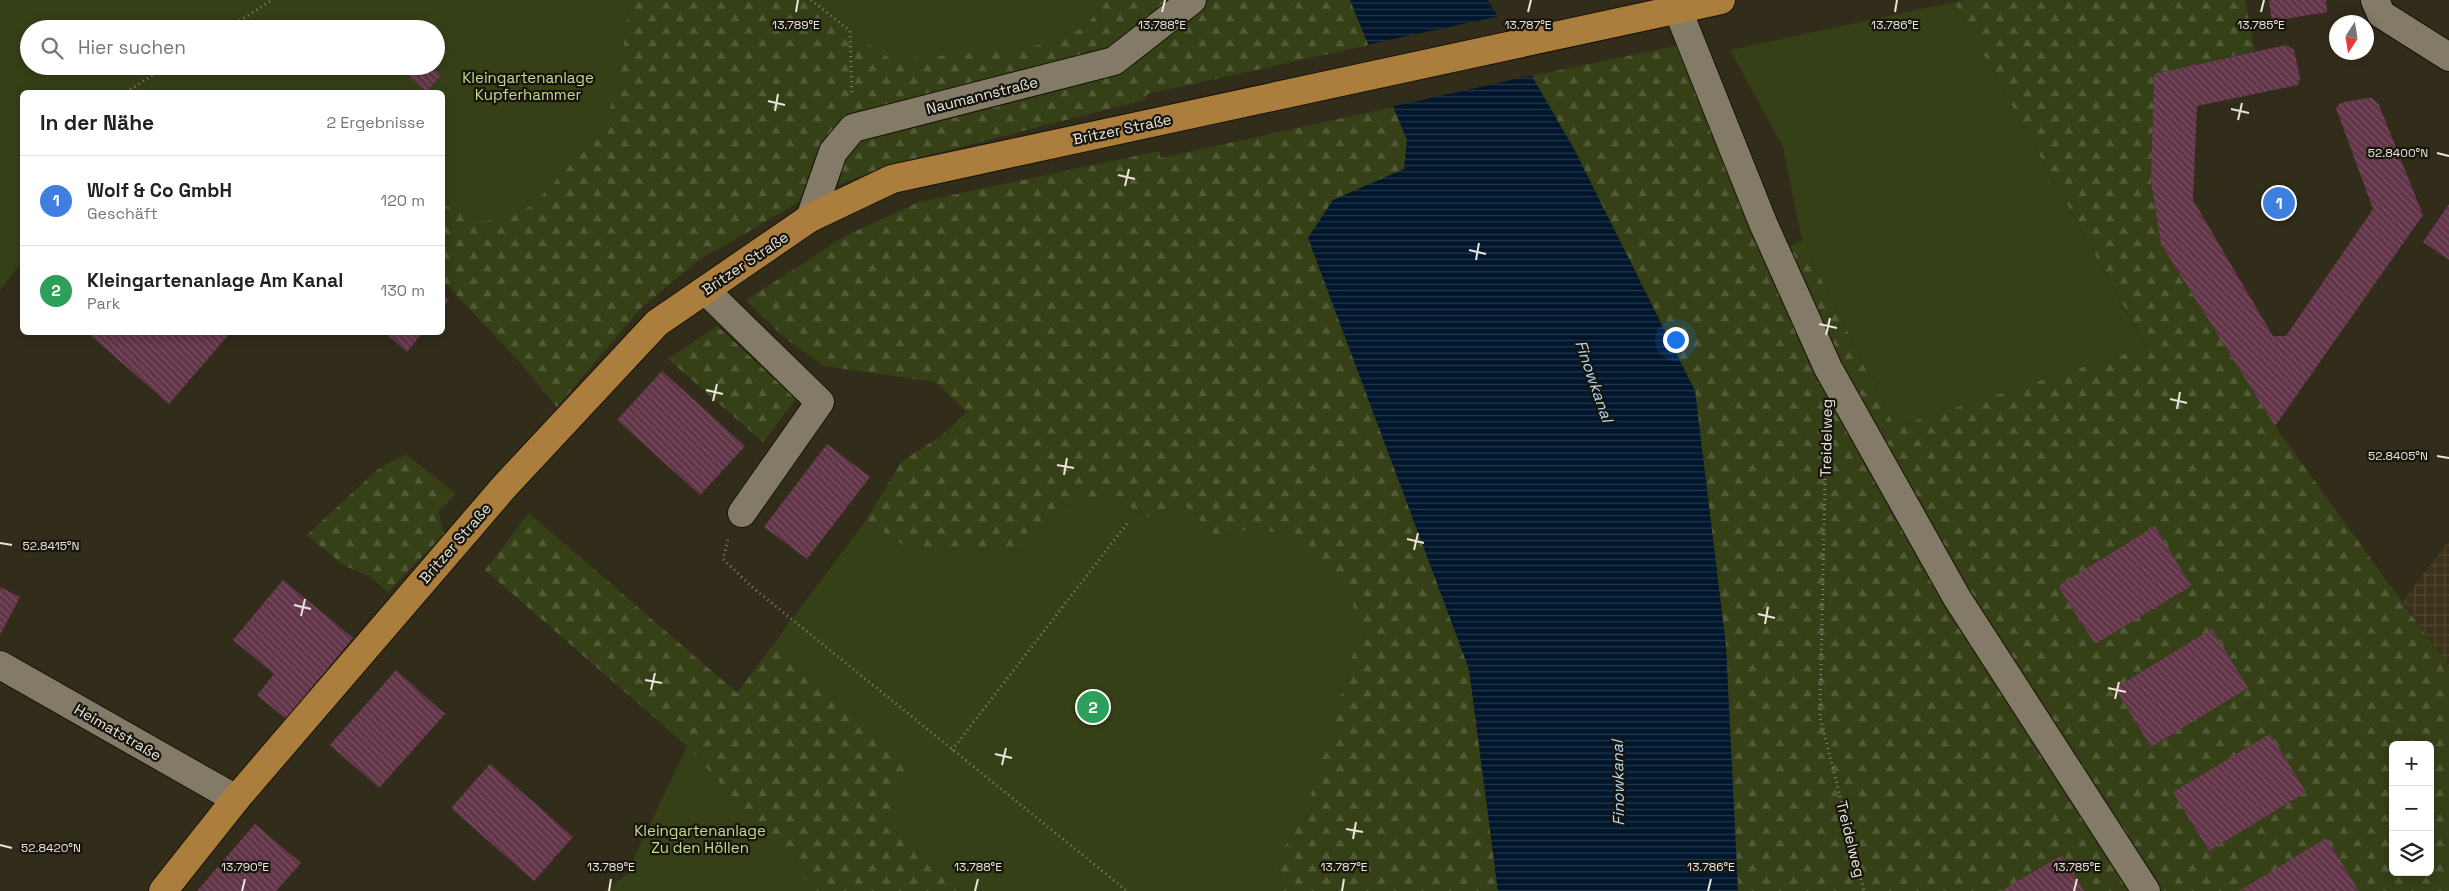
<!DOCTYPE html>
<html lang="de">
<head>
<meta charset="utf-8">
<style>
  :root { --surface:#fff; --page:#f6f6f6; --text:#222; --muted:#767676; --line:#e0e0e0; --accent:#2563eb }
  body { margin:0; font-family:"Space Grotesk",sans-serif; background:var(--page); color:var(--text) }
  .controls { position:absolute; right:15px; bottom:15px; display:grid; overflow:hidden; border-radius:8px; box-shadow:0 2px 12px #0003 }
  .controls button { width:45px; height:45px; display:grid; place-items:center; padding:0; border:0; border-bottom:1px solid var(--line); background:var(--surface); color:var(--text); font:25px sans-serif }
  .compass { position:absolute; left:2329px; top:15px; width:45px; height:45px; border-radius:50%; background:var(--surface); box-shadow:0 2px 12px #0003; rotate:192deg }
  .you { position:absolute; left:1675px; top:339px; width:18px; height:18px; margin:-12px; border:4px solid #fff; border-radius:50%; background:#1a73e8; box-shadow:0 0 0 8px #1a73e833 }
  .badge { display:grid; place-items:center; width:32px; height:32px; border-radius:50%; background:var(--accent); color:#fff; font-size:16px; font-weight:700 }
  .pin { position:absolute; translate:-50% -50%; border:2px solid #fff; box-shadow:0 1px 5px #0006 }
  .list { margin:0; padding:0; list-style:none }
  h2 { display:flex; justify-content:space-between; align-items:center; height:65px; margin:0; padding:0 20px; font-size:21px }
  h2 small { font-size:16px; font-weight:400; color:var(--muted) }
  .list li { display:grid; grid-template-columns:32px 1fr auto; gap:15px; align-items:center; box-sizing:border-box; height:90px; padding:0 20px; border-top:1px solid var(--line) }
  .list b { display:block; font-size:19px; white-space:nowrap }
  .list p { margin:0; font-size:16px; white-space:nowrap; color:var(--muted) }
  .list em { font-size:16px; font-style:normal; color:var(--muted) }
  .icon { flex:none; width:28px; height:28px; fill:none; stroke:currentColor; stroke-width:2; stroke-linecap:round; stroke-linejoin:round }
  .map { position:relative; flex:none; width:2449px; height:891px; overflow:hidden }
  .search { position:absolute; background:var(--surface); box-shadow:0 2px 12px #0003; left:20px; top:20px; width:425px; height:55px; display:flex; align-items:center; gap:12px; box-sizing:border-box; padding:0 18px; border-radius:28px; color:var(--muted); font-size:19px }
  .panel { position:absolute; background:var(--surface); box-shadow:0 2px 12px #0003; left:20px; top:90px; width:425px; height:245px; border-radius:8px }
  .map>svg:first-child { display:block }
</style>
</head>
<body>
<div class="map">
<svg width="2449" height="891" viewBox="0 0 2449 891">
  <defs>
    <pattern id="industrial-grid" width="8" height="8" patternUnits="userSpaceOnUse" patternTransform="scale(1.25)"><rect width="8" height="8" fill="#3b321a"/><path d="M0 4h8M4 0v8" fill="none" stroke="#4e4630"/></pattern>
    <pattern id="forest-firs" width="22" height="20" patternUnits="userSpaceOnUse" patternTransform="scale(1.25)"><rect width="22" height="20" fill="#354017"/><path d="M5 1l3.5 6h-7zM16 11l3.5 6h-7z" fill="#525b38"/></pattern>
    <pattern id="water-rules" width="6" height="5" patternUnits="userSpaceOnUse" patternTransform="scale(1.25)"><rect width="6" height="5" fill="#00162c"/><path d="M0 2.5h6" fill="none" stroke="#25384a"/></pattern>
    <pattern id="building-back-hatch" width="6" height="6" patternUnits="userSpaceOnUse" patternTransform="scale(1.25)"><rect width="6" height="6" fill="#623448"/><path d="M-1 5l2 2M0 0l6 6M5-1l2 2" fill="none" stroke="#785162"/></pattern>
  </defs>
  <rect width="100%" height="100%" fill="#322c1b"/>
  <polygon fill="url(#industrial-grid)" points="2449,541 2449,667 2403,601"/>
  <g fill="url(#forest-firs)" fill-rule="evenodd">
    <polygon points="630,0 805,0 894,61 1083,28 1108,0 1350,0 1369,45 1147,94 1144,100 894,164 815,193 699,260 641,308 557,407 515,357 443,281 442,204 486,221 622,56"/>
    <path d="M1966 0H2245L2255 51 2154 74 2151 182 2161 244 2275 426 2449 667V891H1738L1726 646 1695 391 1574 149 1531 76 1690 43 1777 253 1802 240 1895 427 2146 346 1954 2ZM2393 745H2430V872H2393Z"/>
    <polygon points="1393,107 1407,140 1404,169 1333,200 1309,238 1469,669 1498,891 1282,891 1278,856 1305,816 1254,528 1216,537 1180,501 1150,518 1106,495 1056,508 1029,551 906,547 866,520 902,461 941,436 967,412 935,382 824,366 785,338 746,300 847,235 919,202 1159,151 1161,158"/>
    <polygon points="717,326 796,399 763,442 668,359"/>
    <polygon points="406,454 456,494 438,511 444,534 388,592 369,576 343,565 307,535 377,470"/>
    <polygon points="529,513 737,693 772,646 922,768 891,827 962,891 815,891 687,746 485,570"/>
  </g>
  <g fill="#354017" fill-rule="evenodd">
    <path d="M0 0H630L622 56 606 127 532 206 486 221 443 204 442 92H22V263L0 290ZM29 29H436V66H29Z"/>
    <polygon points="805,0 1108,0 1083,28 1047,44 894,61"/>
    <polygon points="1954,2 2146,347 1895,427 1802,240 1783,147 1730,50"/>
    <polygon points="1106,495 1150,518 1180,501 1216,537 1254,528 1303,538 1351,598 1361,628 1305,816 1278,856 1282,891 962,891 891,827 896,793 922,768 772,646 866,520 906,547 1029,551 1056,508"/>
    <polygon points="687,746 815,891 604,891 626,875"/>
  </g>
  <polygon fill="url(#water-rules)" points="1350,0 1488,0 1574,149 1695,391 1726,646 1738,891 1498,891 1469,669 1308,238 1333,200 1404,169 1407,140"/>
  <polygon fill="#322c1b" points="1500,16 1534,75 1391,107 1366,45"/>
  <g fill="url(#building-back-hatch)">
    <polygon points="2269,0 2326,0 2327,12 2272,21"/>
    <polygon points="2286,45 2294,50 2300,78 2298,85 2197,106 2193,200 2273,336 2286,336 2373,209 2336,108 2340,103 2366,98 2372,98 2379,105 2423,215 2275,426 2161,244 2151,182 2154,74"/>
    <polygon points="417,66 431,66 441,75 426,92 409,77"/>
    <polygon points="2449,204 2449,260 2423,242"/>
    <polygon points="442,295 449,300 442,308"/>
    <polygon points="94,332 231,332 169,404 91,336"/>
    <polygon points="384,332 423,332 407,352"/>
    <polygon points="662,371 745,446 700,495 617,420"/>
    <polygon points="827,444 870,477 807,559 764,527"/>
    <polygon points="2155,526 2191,586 2095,644 2058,586"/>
    <polygon points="283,580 353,638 286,719 257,695 274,674 233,640"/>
    <polygon points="0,587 20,597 0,635"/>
    <polygon points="2212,629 2248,688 2151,747 2115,688"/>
    <polygon points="396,670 445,714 379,788 330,745"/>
    <polygon points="2270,734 2306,792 2209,851 2173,792"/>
    <polygon points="490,764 573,837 534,881 451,808"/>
    <polygon points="255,824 301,863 276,891 197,891"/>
    <polygon points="2326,838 2359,891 2239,891"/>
    <polygon points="2062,855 2084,891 2001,891"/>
  </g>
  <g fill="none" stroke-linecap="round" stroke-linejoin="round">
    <defs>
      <g id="minor">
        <polyline points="1674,0 1763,223 1828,368 1957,598 2146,891"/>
        <polyline points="2375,0 2381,14 2449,57"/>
        <polyline points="810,218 833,152 853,128 1114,61 1192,0"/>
        <polyline points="705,290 820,402 742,513"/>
        <polyline points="0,665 236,799"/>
      </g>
      <polyline id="major" points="163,891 236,799 504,487 657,323 810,218 892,179 1721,0"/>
    </defs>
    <use href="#minor" stroke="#1a1404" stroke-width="30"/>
    <use href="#major" stroke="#1a1404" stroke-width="30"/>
    <g stroke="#868173" stroke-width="3" stroke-dasharray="1 4" stroke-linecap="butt">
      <polyline points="811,0 850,31 852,95"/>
      <polyline points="227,29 272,0"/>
      <polyline points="126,92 167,66"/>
      <polyline points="1826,434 1820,717 1864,891"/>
      <polyline points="728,540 723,559 752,587 1127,891"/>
      <polyline points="952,750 1129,521"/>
    </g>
    <use href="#minor" stroke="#837b68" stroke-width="28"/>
    <use href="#major" stroke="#ac7e3e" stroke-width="28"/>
  </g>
  <path fill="none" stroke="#e9e5da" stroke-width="2" d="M796 12 798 0M1162 12 1165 0M1528 12 1531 0M1895 12 1897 0M2261 12 2264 0M768 101 785 105M2231 109 2249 113M775 111 778 94M2238 120 2242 103M2437 153 2449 156M1118 175 1135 179M1125 186 1129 169M1469 250 1486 254M1476 260 1479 243M1819 324 1837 328M1826 335 1830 318M706 390 723 394M2170 399 2187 403M713 401 717 384M2177 409 2180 392M2437 456 2449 458M1057 465 1074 468M1064 475 1067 458M1407 539 1424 543M0 543 12 545M1414 550 1418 533M294 605 311 609M1758 614 1775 618M301 616 305 599M1765 624 1768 607M645 680 662 683M2108 688 2126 692M651 690 655 673M2115 699 2119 682M995 754 1012 758M1002 765 1006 748M1346 829 1363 832M1353 839 1356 822M0 845 12 848M242 891 245 879M609 891 611 879M975 891 978 879M1342 891 1344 879M1708 891 1711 879M2074 891 2077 879"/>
  <g text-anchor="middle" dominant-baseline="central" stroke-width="4.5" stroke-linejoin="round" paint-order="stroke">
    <g font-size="15" fill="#c5db90" stroke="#17150d">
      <text x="528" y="77">Kleingartenanlage<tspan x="528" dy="17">Kupferhammer</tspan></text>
      <text x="700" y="830">Kleingartenanlage<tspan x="700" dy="17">Zu den Höllen</tspan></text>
    </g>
    <g font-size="15" fill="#e9e5da" stroke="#17150d">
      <text transform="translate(982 95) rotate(-14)">Naumannstraße</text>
      <text transform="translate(1122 129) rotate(-12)">Britzer Straße</text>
      <text transform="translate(745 263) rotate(-34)">Britzer Straße</text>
      <text transform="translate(1826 438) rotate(-89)">Treidelweg</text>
      <text transform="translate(455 543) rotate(-49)">Britzer Straße</text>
      <text transform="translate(118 732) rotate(30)">Heimatstraße</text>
      <text transform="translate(1851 839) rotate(76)">Treidelweg</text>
    </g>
    <g font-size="16" font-style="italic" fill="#b4dafa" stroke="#17150d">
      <text transform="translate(1594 381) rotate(71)">Finowkanal</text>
      <text transform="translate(1618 783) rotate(-91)">Finowkanal</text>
    </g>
  </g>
  <g font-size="12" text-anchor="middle" fill="#e9e5da" stroke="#17150d" stroke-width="4.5" stroke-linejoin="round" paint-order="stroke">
    <text x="796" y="29">13.789°E</text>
    <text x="1162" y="29">13.788°E</text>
    <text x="1528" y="29">13.787°E</text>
    <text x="1895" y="29">13.786°E</text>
    <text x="2261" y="29">13.785°E</text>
    <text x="2398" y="157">52.8400°N</text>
    <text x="2398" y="460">52.8405°N</text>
    <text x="51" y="550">52.8415°N</text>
    <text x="51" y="852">52.8420°N</text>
    <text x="245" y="871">13.790°E</text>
    <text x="611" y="871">13.789°E</text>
    <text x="978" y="871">13.788°E</text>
    <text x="1344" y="871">13.787°E</text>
    <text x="1711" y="871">13.786°E</text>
    <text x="2077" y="871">13.785°E</text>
  </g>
</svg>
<div class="controls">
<button>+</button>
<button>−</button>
<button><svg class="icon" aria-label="layers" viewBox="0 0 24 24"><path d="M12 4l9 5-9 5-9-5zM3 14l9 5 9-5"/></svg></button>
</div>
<svg class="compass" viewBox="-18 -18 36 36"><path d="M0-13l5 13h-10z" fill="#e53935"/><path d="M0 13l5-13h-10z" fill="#767676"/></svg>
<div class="you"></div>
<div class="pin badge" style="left:2279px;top:203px;background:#3f7fe0">1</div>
<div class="pin badge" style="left:1093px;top:707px;background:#2e9e5b">2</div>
<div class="search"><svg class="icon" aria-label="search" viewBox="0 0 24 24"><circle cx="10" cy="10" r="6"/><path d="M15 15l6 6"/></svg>Hier suchen</div>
<section class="panel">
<h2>In der Nähe<small>2 Ergebnisse</small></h2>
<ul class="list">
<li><span class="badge" style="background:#3f7fe0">1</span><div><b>Wolf &amp; Co GmbH</b><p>Geschäft</p></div><em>120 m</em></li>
<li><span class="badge" style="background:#2e9e5b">2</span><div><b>Kleingartenanlage Am Kanal</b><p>Park</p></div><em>130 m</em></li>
</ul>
</section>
</div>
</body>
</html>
